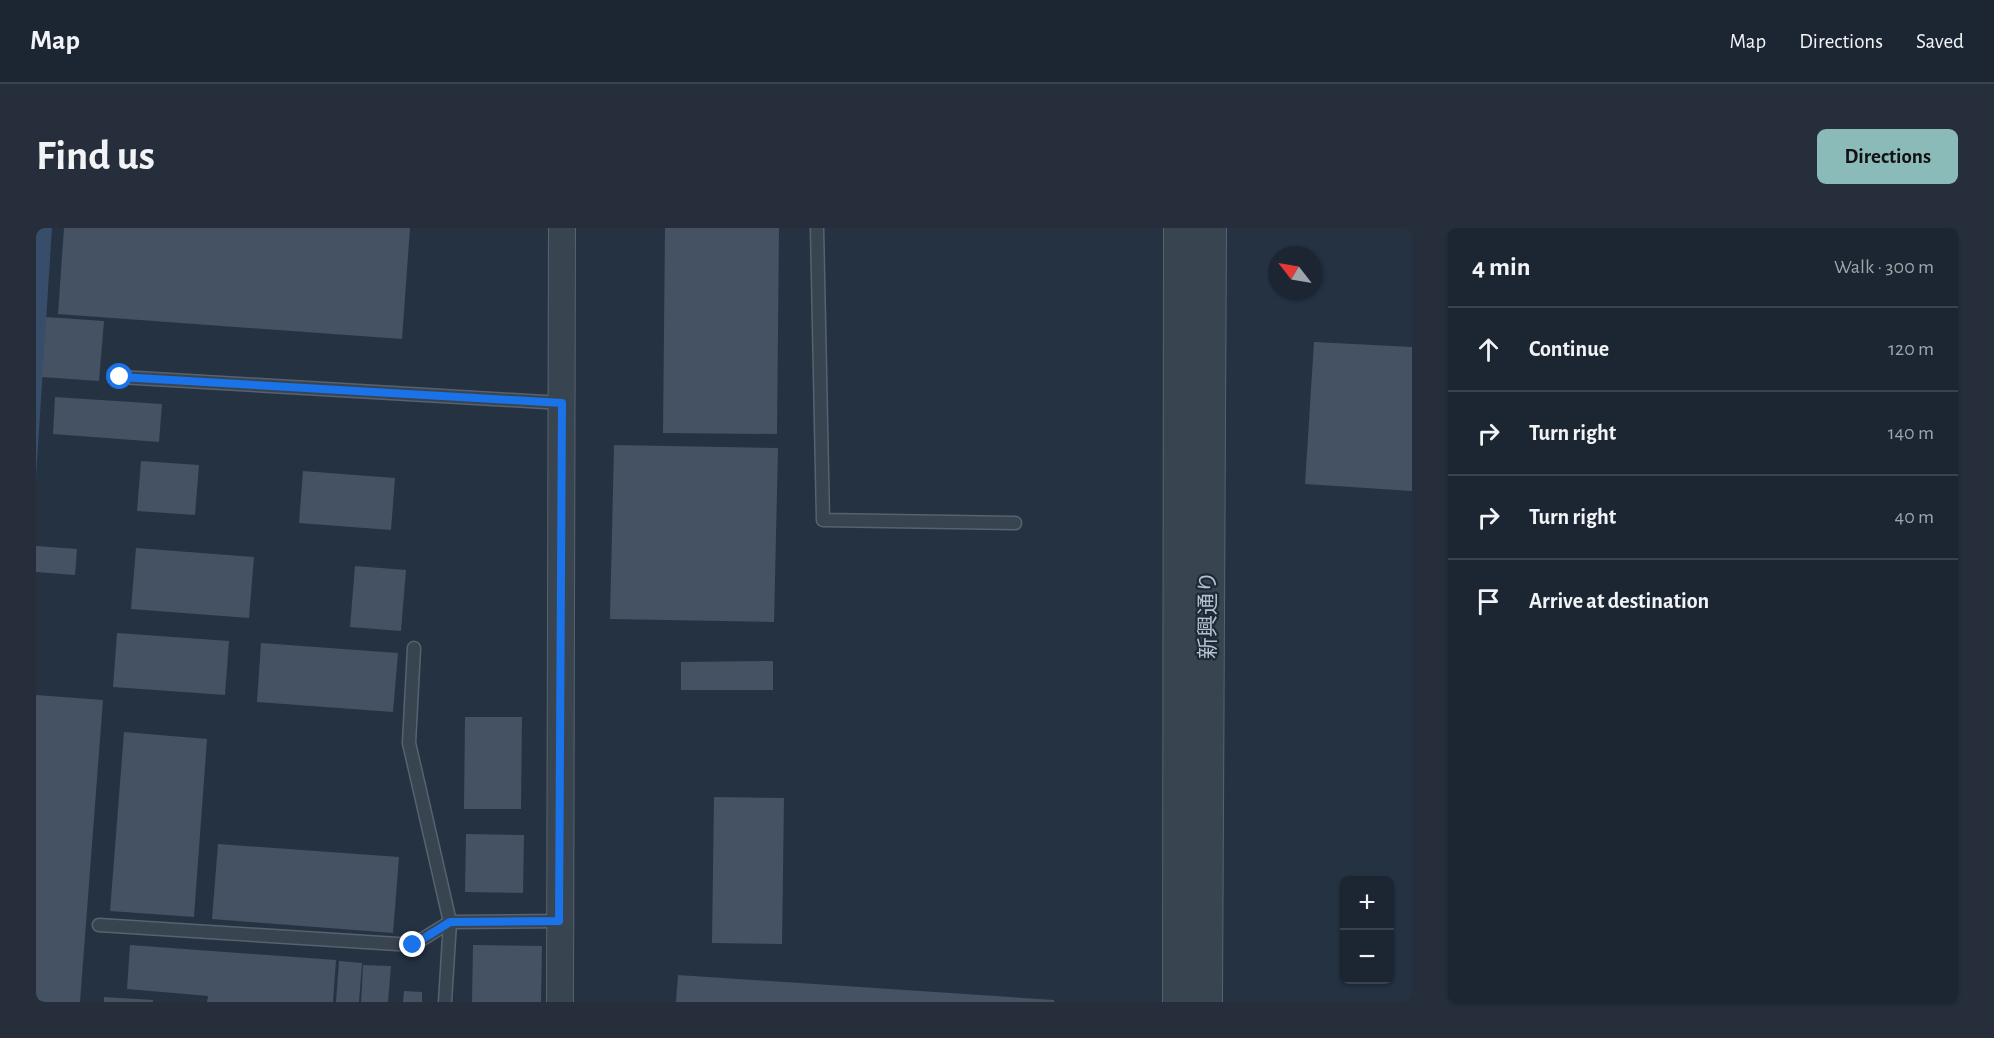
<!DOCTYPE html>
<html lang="en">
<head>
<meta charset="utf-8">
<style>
  :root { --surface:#1c2632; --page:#252e3a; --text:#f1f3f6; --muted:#a0a5ac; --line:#3a434d; --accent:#8bbbb9 }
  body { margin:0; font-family:"Alegreya Sans","Noto Sans JP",sans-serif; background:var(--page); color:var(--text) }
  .controls { position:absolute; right:18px; bottom:18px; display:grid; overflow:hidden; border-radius:9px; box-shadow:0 2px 4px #0004 }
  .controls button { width:54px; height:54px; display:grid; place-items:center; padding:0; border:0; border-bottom:2px solid var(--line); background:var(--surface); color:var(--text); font:30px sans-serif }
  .compass { position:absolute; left:1232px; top:18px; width:54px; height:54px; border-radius:50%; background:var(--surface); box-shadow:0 2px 4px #0004; rotate:301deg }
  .stop { position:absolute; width:18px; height:18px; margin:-14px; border:4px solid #1a73e8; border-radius:50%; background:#fff }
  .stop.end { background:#1a73e8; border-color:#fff; box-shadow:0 2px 6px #0008 }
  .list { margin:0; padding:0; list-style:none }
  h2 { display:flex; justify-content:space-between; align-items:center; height:78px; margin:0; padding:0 24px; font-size:26px }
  h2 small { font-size:20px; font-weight:400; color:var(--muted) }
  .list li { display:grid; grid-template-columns:39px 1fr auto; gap:18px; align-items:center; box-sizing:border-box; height:84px; padding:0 24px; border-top:2px solid var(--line) }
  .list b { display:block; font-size:22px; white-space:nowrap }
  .list em { font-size:20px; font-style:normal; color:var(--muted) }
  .icon { flex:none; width:33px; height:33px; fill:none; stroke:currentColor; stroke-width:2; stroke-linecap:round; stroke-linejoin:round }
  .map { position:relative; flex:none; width:1376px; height:774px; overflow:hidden; border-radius:9px }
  header { display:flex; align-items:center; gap:36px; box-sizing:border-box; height:84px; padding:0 30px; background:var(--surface); border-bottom:2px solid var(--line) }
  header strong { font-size:28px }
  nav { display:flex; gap:33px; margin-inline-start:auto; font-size:21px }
  .intro { display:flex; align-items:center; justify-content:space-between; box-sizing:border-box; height:144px; padding:0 36px }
  h1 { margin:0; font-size:42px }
  .button { padding:15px 27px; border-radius:9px; background:var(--accent); color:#111; font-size:21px; font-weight:700 }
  main { display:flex; gap:36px; padding:0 36px }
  aside { flex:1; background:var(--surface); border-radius:9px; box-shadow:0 2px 4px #0004 }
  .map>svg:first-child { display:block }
</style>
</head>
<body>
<header>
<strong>Map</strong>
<nav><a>Map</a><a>Directions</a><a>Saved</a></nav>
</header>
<div class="intro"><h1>Find us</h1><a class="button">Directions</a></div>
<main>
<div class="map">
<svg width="1376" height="774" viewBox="0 0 1376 774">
  <rect width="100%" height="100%" fill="#253242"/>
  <polygon fill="#384d6a" points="0,0 16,0 0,249"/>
  <g fill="#445264">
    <polygon points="28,0 374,0 366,111 22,86"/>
    <polygon points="629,0 743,0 741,206 627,205"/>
    <polygon points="10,89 68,93 63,153 6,149"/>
    <polygon points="1278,114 1376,119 1376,263 1269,256"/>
    <polygon points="19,169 126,176 123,214 17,206"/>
    <polygon points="578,217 742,220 738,394 574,391"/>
    <polygon points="105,233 163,237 159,287 101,283"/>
    <polygon points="267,243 359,250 355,302 263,295"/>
    <polygon points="0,318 41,321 39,347 0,344"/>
    <polygon points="100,320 218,329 213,390 95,381"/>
    <polygon points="319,338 370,342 365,403 314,399"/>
    <polygon points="81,405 193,413 189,467 77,459"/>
    <polygon points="225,415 362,425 357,484 221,474"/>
    <polygon points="737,433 737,462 645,462 645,434"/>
    <polygon points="0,467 67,472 44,774 0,774"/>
    <polygon points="429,489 486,489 485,581 428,581"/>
    <polygon points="88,504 171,511 158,689 74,683"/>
    <polygon points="678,569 748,570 746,716 676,715"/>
    <polygon points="430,606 488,607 487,665 429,664"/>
    <polygon points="182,616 363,629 357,705 176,691"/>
    <polygon points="94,717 300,732 297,774 171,774 172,768 91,761"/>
    <polygon points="437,717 506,718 505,774 436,774"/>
    <polygon points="303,733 326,735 323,774 300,774"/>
    <polygon points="327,737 355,738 352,774 325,774"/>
    <polygon points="642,747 1018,772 1018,774 640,774"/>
    <polygon points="368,763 386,764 386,774 367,774"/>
    <polygon points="68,769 117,772 117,774 68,774"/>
  </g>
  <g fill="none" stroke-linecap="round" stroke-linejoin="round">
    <defs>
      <g id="service">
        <polyline points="781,0 787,292 979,295"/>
        <polyline points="84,149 526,175"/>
        <polyline points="378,420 373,515 414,694 409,774"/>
        <polyline points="63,697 377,717 414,694 523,693"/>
      </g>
      <polyline id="minor" points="524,774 526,0"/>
      <g id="tertiary">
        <polyline points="1143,774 1144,0"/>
        <polyline points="1170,774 1174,0"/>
      </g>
    </defs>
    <use href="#service" stroke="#57626f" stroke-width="15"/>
    <use href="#minor" stroke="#57626f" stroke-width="28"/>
    <use href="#tertiary" stroke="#57626f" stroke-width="34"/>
    <use href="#service" stroke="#394451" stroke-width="12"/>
    <use href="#minor" stroke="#394451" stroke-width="26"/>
    <use href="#tertiary" stroke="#394451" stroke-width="32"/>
  </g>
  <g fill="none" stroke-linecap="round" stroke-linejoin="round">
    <polyline stroke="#1a73e8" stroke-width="8" points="84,149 526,175 523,693 414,694 377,717"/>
  </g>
  <g text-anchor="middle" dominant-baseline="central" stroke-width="4.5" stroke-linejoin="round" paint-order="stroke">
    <g font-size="22" fill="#b6bfcc" stroke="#1e2937">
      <text transform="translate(1172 387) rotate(-90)">新興通り</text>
    </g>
  </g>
</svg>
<div class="controls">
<button>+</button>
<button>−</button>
</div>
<svg class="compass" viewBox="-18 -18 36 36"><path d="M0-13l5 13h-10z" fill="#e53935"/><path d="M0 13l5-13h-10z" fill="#a0a5ac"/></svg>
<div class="stop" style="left:84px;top:149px"></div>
<div class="stop end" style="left:377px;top:717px"></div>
</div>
<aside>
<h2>4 min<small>Walk · 300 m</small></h2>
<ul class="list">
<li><svg class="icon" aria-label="ahead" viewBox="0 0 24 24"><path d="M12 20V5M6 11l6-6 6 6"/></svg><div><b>Continue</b></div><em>120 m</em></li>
<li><svg class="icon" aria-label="right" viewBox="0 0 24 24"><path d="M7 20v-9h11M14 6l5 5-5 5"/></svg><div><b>Turn right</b></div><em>140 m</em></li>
<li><svg class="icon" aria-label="right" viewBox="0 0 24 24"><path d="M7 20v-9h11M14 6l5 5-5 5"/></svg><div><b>Turn right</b></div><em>40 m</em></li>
<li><svg class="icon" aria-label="arrive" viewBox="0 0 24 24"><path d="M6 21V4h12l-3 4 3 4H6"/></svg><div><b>Arrive at destination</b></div></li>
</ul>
</aside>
</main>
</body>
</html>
